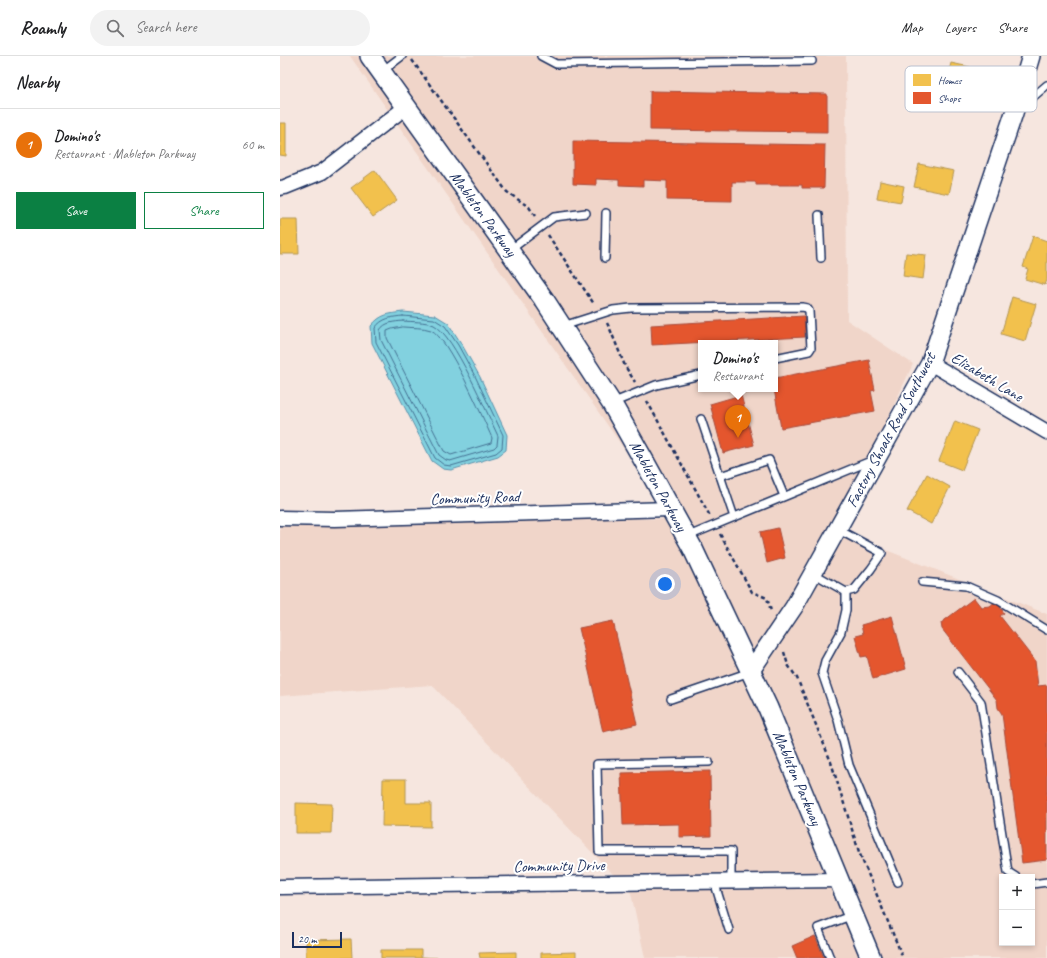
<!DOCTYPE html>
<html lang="en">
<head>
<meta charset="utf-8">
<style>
  :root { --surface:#fff; --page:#f2f2f2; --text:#202124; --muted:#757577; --line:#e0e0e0; --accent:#0b8043 }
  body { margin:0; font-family:Caveat,sans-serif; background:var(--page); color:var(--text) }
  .controls { position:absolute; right:12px; bottom:12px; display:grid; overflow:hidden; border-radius:0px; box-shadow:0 2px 6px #0003 }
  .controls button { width:36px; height:36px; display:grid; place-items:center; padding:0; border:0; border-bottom:1px solid var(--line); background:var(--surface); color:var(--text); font:20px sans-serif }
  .scale { position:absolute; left:12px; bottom:10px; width:50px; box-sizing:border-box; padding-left:4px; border:2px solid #1b2f5e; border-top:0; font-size:11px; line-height:14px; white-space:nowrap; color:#1b2f5e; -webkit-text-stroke:3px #fff; paint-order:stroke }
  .you { position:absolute; left:385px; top:528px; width:14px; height:14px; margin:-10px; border:3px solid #fff; border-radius:50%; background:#1a73e8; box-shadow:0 0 0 6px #1a73e833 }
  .badge { display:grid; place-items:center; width:26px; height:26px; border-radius:50%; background:var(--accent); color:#fff; font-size:13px; font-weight:700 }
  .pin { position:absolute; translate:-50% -33px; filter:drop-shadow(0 1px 2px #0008) }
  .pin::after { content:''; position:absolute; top:21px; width:14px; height:12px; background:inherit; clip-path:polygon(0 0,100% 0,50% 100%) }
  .popup { position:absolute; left:418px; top:284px; width:80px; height:52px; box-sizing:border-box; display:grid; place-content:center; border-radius:0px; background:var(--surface); filter:drop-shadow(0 1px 3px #0005); font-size:13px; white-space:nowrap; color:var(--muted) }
  .popup b { font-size:15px; color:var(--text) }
  .popup::after { content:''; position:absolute; left:50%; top:100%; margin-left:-8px; border:8px solid transparent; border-top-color:var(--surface) }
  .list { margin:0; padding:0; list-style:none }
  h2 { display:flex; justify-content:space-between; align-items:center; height:52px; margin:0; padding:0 16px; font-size:17px }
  h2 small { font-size:13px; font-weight:400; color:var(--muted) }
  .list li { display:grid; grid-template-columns:26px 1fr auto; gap:12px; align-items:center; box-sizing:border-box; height:72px; padding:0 16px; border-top:1px solid var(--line) }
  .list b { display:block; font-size:15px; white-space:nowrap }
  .list p { margin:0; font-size:13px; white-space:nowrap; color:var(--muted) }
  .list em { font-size:13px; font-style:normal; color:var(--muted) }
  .actions { display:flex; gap:8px; padding:12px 16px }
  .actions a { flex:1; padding:9px 0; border:1px solid var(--accent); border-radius:0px; text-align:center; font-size:14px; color:var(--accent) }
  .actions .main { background:var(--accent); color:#fff }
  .icon { flex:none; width:22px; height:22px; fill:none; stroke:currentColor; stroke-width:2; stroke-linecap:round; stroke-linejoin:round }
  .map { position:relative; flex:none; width:767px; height:902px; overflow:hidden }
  header { display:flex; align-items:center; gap:24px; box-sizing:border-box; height:56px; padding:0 20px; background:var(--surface); border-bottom:1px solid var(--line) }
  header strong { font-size:19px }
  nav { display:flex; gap:22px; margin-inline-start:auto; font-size:14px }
  .search { width:280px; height:36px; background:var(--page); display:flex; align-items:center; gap:10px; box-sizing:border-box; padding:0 14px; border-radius:22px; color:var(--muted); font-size:15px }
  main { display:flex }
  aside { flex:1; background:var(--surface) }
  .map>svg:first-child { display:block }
</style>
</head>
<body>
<header>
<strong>Roamly</strong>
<div class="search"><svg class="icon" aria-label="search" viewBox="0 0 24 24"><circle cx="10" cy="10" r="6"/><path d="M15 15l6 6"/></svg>Search here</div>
<nav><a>Map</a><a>Layers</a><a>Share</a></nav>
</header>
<main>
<aside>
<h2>Nearby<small></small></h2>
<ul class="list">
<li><span class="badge" style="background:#e8710a">1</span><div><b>Domino's</b><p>Restaurant · Mableton Parkway</p></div><em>60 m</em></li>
</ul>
<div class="actions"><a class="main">Save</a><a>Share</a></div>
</aside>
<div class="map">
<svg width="767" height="902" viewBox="0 0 767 902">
  <rect width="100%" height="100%" fill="#f6e6df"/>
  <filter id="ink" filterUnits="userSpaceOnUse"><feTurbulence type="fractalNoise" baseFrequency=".025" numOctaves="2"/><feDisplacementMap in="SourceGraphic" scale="8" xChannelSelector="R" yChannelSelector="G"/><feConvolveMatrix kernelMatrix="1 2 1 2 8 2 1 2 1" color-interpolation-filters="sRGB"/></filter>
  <g filter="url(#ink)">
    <path fill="#f0d5c9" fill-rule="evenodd" d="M70 0H566L567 264 633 308 556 474 767 558V902H365L351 837 152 629 0 640V459L393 463ZM421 287H495V333H421ZM722 821H752V887H722Z"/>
    <path fill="#82d1df" stroke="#5990ab" d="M123 256 155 259 168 267 181 287 200 321 227 379 226 394 218 400 171 414 163 413 152 405 92 287 91 270C101 258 108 258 123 256Z"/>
    <g fill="#f2c14e" stroke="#b29553">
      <polygon points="671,7 690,11 686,28 667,23"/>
      <polygon points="0,67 6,67 6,100 0,99"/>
      <polygon points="639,108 674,115 669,138 634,131"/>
      <polygon points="95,114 117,144 93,161 71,132"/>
      <polygon points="600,125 624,130 621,146 597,142"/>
      <polygon points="0,163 18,163 19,198 0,198"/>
      <polygon points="753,180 767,185 767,224 765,229 745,223 748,213 743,211"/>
      <polygon points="626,197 646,199 643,223 623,220"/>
      <polygon points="732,241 756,248 745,285 721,278"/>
      <polygon points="675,365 698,374 682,414 659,405"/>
      <polygon points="647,418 670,431 651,468 627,455"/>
      <polygon points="103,723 126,723 126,747 151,747 151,771 102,770"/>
      <polygon points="16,747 52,748 51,777 16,777"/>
      <polygon points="71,883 72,902 26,902 26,884"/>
      <polygon points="101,894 141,894 141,901 157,902 101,902"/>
      <polygon points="236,896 236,902 200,902 199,897"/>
      <polygon points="296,896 296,902 261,902 261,897"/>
    </g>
    <g fill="#e4572e" stroke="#a84b3c">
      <polygon points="370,35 547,38 547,76 370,74"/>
      <polygon points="293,85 545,89 544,132 522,132 522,129 476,129 476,126 452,126 452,145 387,144 387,125 363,124 363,130 339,129 339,124 316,123 316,129 293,128"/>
      <polygon points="524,260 525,281 372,289 371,269"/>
      <polygon points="589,304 595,334 591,335 595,355 501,372 494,333 495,333 495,322"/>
      <polygon points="461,339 474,389 443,397 430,348"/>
      <polygon points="498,472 505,502 487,507 480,476"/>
      <polygon points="694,542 701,551 710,550 716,545 724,557 720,560 755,605 758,630 767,629 767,804 742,807 722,658 718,652 717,644 662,573 661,567"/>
      <polygon points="612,560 626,613 593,623 587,600 581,601 575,580 583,578 581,569"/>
      <polygon points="333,565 357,668 323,676 299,572"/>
      <polygon points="430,715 431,780 399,781 399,768 343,769 341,717"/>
      <polygon points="535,880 544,902 517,902 512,890"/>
    </g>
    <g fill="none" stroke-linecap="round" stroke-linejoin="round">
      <g stroke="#447092" stroke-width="1">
        <path d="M123 260 154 263 165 270 178 289 196 322 223 379 222 392 216 397 171 410 164 409 155 402 96 286 95 272C102 262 112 261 123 260Z"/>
        <path d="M123 265C132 266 145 265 154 269 174 279 207 357 218 380L217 389 214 392 170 405 166 404 159 399 101 284 100 274C105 266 114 266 123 265Z"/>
        <path d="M123 271C132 272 143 271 151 274 168 281 203 362 212 382L211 387 171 399 164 395 107 282V275L112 273Z"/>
      </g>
      <defs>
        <g id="service">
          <polyline points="261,0 276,8 532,5"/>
          <polyline points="101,16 122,0"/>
          <polyline points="740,52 767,29"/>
          <polyline points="539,159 541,202"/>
          <polyline points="230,194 274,161 306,157"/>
          <polyline points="325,202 326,157"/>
          <polyline points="283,270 333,254 351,252 522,251 527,252 529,255 531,292 529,295 495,302"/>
          <polyline points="332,347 376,329 421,319"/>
          <polyline points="421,363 454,461"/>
          <polyline points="440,420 489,404 504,440"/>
          <polyline points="406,481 593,404"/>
          <polyline points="533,517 566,536 574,534 591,513 602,497 557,473"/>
          <polyline points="642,526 686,530 718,544 767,574"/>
          <polyline points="566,536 566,554 561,576 545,605 542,617 558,664 569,709 618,826"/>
          <polyline points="678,616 701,646 728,816 736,821"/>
          <polyline points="391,643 470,616"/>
          <polyline points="429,706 317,708 319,795 451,795 451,825"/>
          <polyline points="434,825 449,874"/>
          <polyline points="752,828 767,826"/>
          <polyline points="550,902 538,872 573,859"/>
        </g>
        <g id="minor">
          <polyline points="0,132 5,131 42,116 126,51"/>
          <polyline points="650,307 767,376"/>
          <polyline points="0,462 55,463 390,453"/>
          <polyline points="0,831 559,824"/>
        </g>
        <polyline id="tertiary" points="470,616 514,551 650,307 734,57 751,0"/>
        <polyline id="secondary" points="90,0 265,245 332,348 363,403 413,493 488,652 591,902"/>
      </defs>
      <use href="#service" stroke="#1b2f5e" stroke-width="10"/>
      <use href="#minor" stroke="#1b2f5e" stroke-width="17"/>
      <use href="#tertiary" stroke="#1b2f5e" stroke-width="20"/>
      <use href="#secondary" stroke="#1b2f5e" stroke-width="22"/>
      <g stroke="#1b2f5e" stroke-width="2.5" stroke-dasharray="4 3" stroke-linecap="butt">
        <polyline points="132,4 227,136 249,151 255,160"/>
        <polyline points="268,179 314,248"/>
        <polyline points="327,267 330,273 345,310 355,326"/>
        <polyline points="367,345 430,460"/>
        <polyline points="440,478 472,536 487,542 491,555"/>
        <polyline points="504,596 508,609 517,622 551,706 579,796 623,902"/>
      </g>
      <use href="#service" stroke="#fff" stroke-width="7"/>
      <use href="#minor" stroke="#fff" stroke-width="14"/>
      <use href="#tertiary" stroke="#fff" stroke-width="17"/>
      <use href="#secondary" stroke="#fff" stroke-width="19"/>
    </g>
  </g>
  <g text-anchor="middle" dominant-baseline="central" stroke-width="4" stroke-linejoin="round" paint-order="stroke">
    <g font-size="16" fill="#1b2f5e" stroke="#fff">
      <text transform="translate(203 158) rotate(54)">Mableton Parkway</text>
      <text transform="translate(707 321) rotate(31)">Elizabeth Lane</text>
      <text transform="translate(611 374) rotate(-62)">Factory Shoals Road Southwest</text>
      <text transform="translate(378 430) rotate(61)">Mableton Parkway</text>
      <text transform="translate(195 442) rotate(-2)">Community Road</text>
      <text transform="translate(517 722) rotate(67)">Mableton Parkway</text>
      <text transform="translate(279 810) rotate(-1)">Community Drive</text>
    </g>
  </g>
  <rect x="625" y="10" width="132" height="46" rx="6" fill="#fff" stroke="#bbc1cf" stroke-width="1"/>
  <rect x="633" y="18" width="18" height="12" fill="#f2c14e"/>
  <rect x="633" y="36" width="18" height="12" fill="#e4572e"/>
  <g font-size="11" fill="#1b2f5e">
    <text x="658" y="28">Homes</text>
    <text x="658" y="46">Shops</text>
  </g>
</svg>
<div class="controls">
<button>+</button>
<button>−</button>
</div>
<div class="scale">20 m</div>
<div class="you"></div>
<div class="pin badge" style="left:458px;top:382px;background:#e8710a">1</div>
<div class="popup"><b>Domino's</b>Restaurant</div>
</div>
</main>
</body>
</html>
